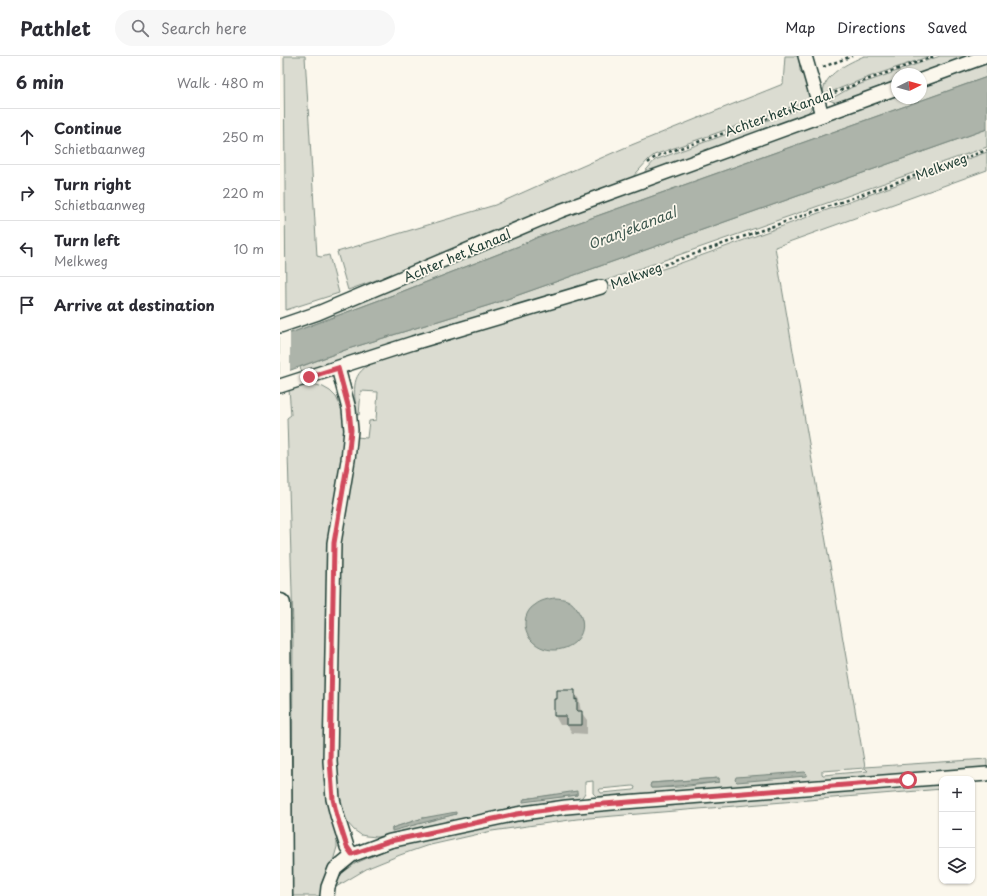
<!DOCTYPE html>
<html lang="en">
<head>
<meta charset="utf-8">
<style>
  :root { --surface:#fff; --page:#f7f7f7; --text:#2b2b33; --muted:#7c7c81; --line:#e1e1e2 }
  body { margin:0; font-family:"Playpen Sans",sans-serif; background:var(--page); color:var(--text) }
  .controls { position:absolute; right:12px; bottom:12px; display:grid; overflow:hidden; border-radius:8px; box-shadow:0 1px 3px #0004 }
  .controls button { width:36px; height:36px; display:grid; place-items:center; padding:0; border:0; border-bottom:1px solid var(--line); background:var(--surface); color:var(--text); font:20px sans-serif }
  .compass { position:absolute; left:611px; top:12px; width:36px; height:36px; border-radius:50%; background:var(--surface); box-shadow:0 1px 3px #0004; rotate:85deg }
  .stop { position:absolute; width:12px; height:12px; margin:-9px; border:3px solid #d1495b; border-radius:50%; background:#fff }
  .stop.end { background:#d1495b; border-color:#fff; box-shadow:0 1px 4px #0008 }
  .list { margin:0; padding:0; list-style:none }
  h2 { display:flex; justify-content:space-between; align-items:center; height:52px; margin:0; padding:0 16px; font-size:17px }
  h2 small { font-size:13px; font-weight:400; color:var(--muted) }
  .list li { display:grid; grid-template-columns:26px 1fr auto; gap:12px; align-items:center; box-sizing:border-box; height:56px; padding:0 16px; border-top:1px solid var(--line) }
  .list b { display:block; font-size:15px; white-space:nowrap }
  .list p { margin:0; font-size:13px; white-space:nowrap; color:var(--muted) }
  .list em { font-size:13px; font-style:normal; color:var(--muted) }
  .icon { flex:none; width:22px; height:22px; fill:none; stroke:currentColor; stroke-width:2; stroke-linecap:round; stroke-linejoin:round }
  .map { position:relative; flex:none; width:707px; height:840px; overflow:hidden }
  header { display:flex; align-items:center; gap:24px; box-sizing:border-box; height:56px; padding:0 20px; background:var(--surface); border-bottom:1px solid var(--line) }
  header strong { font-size:19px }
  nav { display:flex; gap:22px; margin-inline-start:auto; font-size:14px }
  .search { width:280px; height:36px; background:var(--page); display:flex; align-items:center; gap:10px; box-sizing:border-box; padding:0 14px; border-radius:22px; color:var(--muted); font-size:15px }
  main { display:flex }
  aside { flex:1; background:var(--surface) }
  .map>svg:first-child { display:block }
</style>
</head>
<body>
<header>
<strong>Pathlet</strong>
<div class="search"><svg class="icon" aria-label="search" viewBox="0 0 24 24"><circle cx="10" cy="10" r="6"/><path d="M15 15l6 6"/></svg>Search here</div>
<nav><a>Map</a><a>Directions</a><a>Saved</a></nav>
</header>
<main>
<aside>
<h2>6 min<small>Walk · 480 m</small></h2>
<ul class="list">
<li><svg class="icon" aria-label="ahead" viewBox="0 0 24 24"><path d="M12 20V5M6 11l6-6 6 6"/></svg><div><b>Continue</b><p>Schietbaanweg</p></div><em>250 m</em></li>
<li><svg class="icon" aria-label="right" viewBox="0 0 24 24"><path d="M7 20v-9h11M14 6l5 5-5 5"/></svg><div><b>Turn right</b><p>Schietbaanweg</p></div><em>220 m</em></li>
<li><svg class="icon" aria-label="left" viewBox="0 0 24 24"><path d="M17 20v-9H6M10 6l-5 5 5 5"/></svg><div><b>Turn left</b><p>Melkweg</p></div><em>10 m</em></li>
<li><svg class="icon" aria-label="arrive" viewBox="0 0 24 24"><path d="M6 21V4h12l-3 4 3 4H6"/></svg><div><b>Arrive at destination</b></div></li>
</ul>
</aside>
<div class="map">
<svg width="707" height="840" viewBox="0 0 707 840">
  <rect width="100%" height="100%" fill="#fbf7ec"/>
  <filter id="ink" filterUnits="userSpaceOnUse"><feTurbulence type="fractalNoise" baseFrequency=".025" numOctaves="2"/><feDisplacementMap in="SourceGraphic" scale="8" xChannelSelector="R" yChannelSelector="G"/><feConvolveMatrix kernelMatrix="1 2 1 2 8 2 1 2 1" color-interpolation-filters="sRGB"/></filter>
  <g filter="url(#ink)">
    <g fill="#dbdcd1" stroke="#7d8c82" fill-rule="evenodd">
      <polygon points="4,0 25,0 37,200 41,201 49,199 59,237 6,254"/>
      <polygon points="505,0 519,0 520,15 526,22 532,43 531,44 374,99 368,104 351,123 161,201 68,234 57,196 215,149 264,127 344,92 503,28"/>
      <path d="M584 0H650L586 22 543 39C542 18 569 7 584 0Z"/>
      <polygon points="660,0 698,0 641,18 617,18 617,29 562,47 557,47 549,44 572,31"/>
      <polygon points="707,4 707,21 258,181 239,190 121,236 11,277 11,271 253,170 617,36 617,42 641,42 641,28"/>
      <polygon points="531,48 531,53 525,60 361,120 375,104 475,68 504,59"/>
      <polygon points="707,73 707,91 293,236 109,288 22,316 20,311 68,293 213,248"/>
      <path d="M707 96V114L495 191 585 711 707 703V715L321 745 313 737V725L305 726V737L298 747 230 756 128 774 97 781 86 780 81 779 74 774 66 765 63 758 56 726 55 698 61 476 75 398 76 381 87 382 89 365 96 364 98 336 81 335 79 359 76 358C75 333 68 317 97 305L398 208ZM585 712 588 715 543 719 542 718V715ZM439 722V726L401 731 371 732V727ZM353 730 355 731 354 734 321 737 319 734 320 733ZM297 736V739C279 742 262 742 244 743ZM176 758 112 774V772L143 762Z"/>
      <polygon points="30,327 43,331 50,335 56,341 63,355 65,365 61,422 49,746 57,786 57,791 53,805 43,824 42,840 12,840 13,571 7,362 11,359 9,333"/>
      <polygon points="662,724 662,733 297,763 212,775 146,790 120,799 88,812 56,831 55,830 61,818 76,807 120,788 290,754"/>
    </g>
    <g fill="#adb4aa" stroke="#74847b">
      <polygon points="707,21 707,73 213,248 68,293 0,318 0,281 121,236 239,190 258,181"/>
      <path d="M275 542C279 542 284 543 287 544 292 546 296 551 298 555 317 585 273 608 251 584 242 574 243 556 255 549 261 544 268 543 275 542Z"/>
      <polygon points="525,716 527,718 526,720 457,726 455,724 456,721"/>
      <polygon points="439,722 439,726 377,732 371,732 370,730 371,727"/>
      <polygon points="297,735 297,739 243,746 243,745 244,743"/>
      <polygon points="176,756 176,758 112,775 112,772 143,762"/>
    </g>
    <polygon fill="#fbf7ec" points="10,275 10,316 0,320 0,279"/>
    <polygon fill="#0003" points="294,635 299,644 301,656 307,664 307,678 292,677 287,669 280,669 275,660 278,644"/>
    <polygon fill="#c4c9be" stroke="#1f3d34" points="277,634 295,634 295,644 297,643 297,655 302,655 302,669 286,669 286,660 274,660 274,643 277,643"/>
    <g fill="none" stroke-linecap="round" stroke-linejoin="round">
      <defs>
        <g id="minor">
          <polyline points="525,0 542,59"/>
          <polyline points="641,24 707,0"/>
          <polyline points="0,270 38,257 280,155 617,32"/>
          <polyline points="58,312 69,353 71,374 68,404 54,487 50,705 53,743 57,759 67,791 72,799"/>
          <polyline points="0,330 133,287 321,231"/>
          <polyline points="47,840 48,831 55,813 72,799 110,785 237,758 286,751 344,746 707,718"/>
        </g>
        <polyline id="primary" points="0,548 2,840"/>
      </defs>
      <use href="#minor" stroke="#1f3d34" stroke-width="16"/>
      <use href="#primary" stroke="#1f3d34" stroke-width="23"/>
      <g stroke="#1f3d34" stroke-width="2.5" stroke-dasharray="3 3" stroke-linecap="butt">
        <polyline points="543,11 572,0"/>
        <polyline points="549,39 589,23 655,0"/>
        <polyline points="368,107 374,102 380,99 526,49"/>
        <polyline points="333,227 707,94"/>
      </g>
      <use href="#minor" stroke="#fbf7ec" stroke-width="13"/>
      <use href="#primary" stroke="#fbf7ec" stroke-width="20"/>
    </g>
  </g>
  <g fill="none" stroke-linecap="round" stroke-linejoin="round" filter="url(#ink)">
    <polyline stroke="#d1495b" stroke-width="5" points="29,321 58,312 69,353 71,374 68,404 54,487 50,705 53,743 57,760 67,791 72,798 110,785 134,780 237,758 286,751 628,724"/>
  </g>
  <g text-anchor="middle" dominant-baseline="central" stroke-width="3.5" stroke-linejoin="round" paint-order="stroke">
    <g font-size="13" fill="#1f3d34" stroke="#fbf7ec">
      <text transform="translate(499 56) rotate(-20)">Achter het Kanaal</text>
      <text transform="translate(661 110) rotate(-20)">Melkweg</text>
      <text transform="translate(177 199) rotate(-23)">Achter het Kanaal</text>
      <text transform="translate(356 219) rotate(-20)">Melkweg</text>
    </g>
    <g font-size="14" font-style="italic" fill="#425b52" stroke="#fbf7ec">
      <text transform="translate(352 172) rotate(-21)">Oranjekanaal</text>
    </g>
  </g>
</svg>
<div class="controls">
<button>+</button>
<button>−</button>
<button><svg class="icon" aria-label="layers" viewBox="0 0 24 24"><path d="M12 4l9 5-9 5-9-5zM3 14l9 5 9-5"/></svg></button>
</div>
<svg class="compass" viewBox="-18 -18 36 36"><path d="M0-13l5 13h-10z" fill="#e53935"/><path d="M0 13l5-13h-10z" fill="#7c7c81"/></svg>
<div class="stop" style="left:628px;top:724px"></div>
<div class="stop end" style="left:29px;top:321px"></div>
</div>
</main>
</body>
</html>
